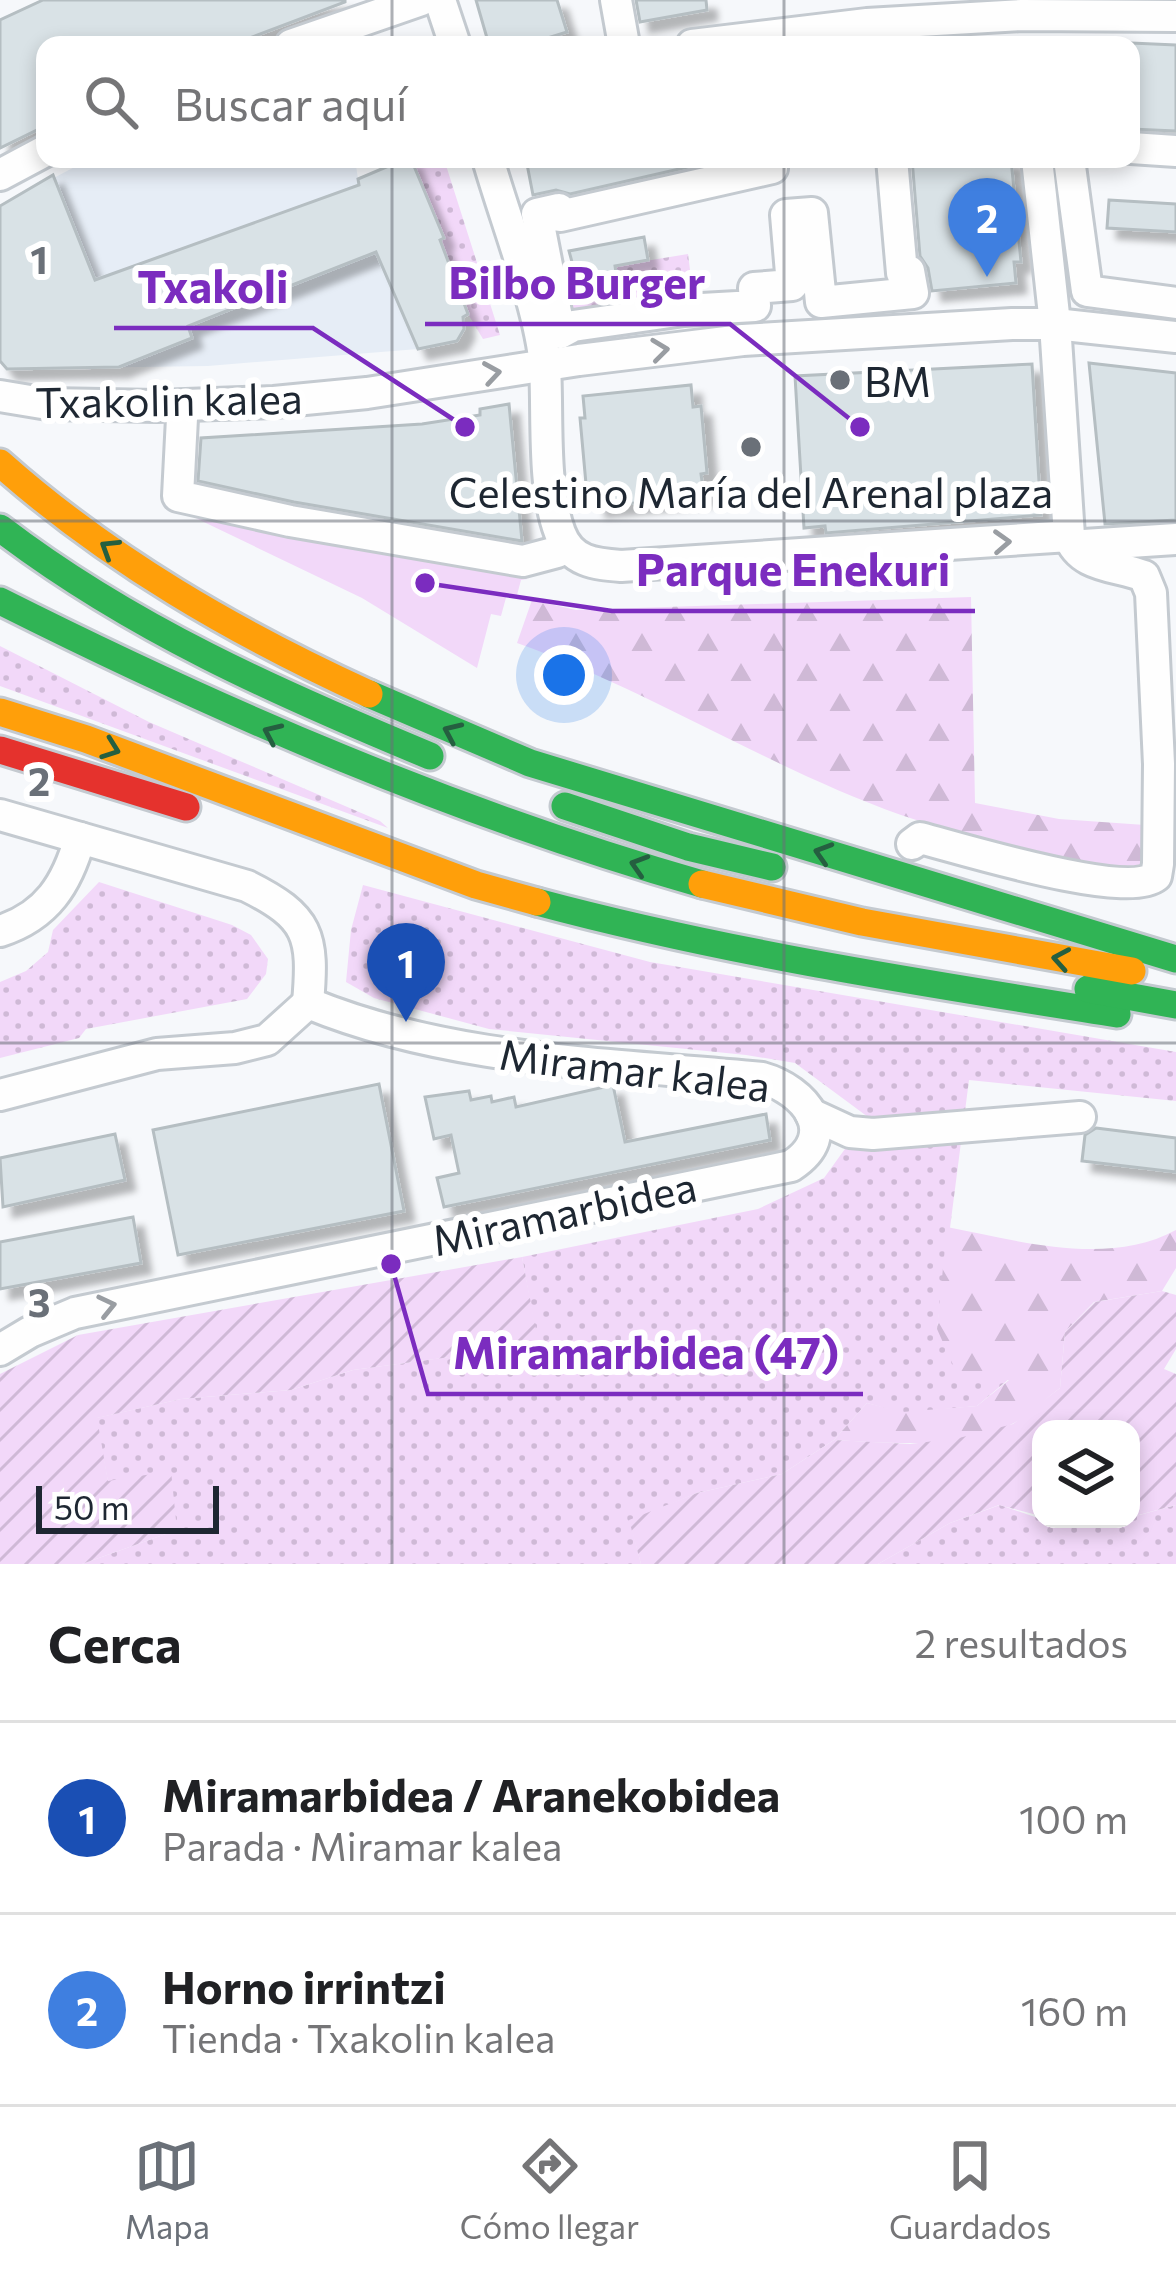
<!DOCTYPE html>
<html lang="es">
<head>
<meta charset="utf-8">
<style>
  :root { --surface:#fff; --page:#f2f2f2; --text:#202124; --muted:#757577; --line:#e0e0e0; --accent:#6a7078 }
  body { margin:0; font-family:Commissioner,sans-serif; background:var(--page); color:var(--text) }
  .controls { position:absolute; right:36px; bottom:36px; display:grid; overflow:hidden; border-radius:24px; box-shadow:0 6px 18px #0003 }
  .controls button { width:108px; height:108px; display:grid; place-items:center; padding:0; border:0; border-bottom:3px solid var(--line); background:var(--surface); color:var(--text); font:60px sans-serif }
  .scale { position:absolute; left:36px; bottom:30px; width:183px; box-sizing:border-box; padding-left:12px; border:6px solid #1e2732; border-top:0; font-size:33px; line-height:42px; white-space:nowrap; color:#1e2732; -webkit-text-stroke:9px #fff; paint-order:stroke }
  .you { position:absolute; left:564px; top:675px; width:42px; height:42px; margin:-30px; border:9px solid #fff; border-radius:50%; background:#1a73e8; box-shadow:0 0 0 18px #1a73e833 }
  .badge { display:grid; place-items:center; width:78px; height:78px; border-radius:50%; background:var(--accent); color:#fff; font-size:39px; font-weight:700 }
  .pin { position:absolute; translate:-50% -99px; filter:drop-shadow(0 3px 6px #0008) }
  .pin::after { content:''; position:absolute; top:63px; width:42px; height:36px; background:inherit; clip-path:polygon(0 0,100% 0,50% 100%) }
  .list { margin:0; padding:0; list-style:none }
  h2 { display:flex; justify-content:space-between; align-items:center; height:156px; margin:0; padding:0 48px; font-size:51px }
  h2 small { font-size:39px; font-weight:400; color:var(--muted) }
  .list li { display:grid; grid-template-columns:78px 1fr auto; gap:36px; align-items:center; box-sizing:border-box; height:192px; padding:0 48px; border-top:3px solid var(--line) }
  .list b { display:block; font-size:45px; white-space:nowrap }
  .list p { margin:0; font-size:39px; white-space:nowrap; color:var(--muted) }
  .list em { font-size:39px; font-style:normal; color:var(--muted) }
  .icon { flex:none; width:66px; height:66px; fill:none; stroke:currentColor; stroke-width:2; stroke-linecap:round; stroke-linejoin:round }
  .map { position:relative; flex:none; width:1176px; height:1564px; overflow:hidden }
  .search { position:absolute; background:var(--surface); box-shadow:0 6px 18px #0003; left:36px; right:36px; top:36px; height:132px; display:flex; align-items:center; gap:30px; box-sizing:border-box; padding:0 42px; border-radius:24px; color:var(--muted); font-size:45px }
  .sheet { height:540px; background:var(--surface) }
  nav { display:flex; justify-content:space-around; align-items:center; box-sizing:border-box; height:168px; border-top:3px solid var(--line); background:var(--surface); font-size:33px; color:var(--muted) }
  nav a { display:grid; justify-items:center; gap:6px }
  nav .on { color:var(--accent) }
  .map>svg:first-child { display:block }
</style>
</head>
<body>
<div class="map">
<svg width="1176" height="1564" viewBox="0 0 1176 1564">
  <defs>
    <pattern id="grass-dots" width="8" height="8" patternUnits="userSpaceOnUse" patternTransform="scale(3)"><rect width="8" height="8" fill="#f2d8f9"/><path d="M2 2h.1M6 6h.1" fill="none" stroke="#cfb9d6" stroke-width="1.8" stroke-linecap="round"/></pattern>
    <pattern id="forest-firs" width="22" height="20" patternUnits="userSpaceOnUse" patternTransform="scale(3)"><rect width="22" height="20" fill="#f2d8f9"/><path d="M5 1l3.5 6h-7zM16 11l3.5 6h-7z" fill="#cfb9d6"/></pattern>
    <pattern id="garden-furrows" width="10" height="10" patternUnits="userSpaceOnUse" patternTransform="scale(3)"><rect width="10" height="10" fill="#f2d8f9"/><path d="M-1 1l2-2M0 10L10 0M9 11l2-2" fill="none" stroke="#cfb9d6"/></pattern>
    <filter id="shadow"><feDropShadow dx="10" dy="10" stdDeviation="3" flood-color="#0004"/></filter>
  </defs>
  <rect width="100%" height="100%" fill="#f6f8fb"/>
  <polygon fill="#e6edf6" points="90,159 355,159 365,225 418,349 208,366 7,369 0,361 0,206"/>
  <g fill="url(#grass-dots)">
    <polygon points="411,159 444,159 500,335 483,339 468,314 440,240 444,237"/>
    <polygon points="688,254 693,294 684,310 573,326 564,295 618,286 615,266"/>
    <polygon points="0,646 149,722 380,821 388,828 0,686"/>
    <polygon points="99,882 232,925 251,935 268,959 266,974 247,999 86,1029 79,1038 0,1058 0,982 26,971 48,952 53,930"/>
    <polygon points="363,885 650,962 1176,1052 1176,1101 969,1080 937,1329 1010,1378 977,1406 902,1413 867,1403 834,1440 782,1474 697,1493 630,1521 641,1564 82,1564 177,1530 108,1482 96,1418 181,1399 291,1390 353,1370 538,1345 522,1257 758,1209 824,1178 868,1117 795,1063 746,1055 489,1029 374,998 346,982 351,930"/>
    <polygon points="1000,1505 1041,1519 1110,1523 1176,1505 1176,1564 878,1564 950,1523"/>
  </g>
  <g fill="url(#forest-firs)">
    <path d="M971 597 975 803 1059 819 1145 825 1141 872C1059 859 979 842 901 815 769 768 649 690 517 643L532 600 576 610Z"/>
    <path d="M947 1227C1019 1241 1108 1267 1176 1230V1268L1162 1291 1094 1302 1065 1332 1060 1388C1045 1399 1030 1415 1014 1423 964 1450 889 1443 834 1440L867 1403 902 1412 977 1406 1009 1380 959 1378 937 1329Z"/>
  </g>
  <polygon fill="#f2d8f9" points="185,513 528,566 527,579 521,580 517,595 507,594 501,616 491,614 477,668 362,598"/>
  <g fill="url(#garden-furrows)">
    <polygon points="522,1257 539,1345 353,1370 291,1390 181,1399 97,1418 108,1481 171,1471 177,1530 82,1564 0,1564 0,1374 78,1335"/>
    <polygon points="1162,1291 1176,1295 1176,1349 1164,1369 1176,1374 1176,1505 1131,1517 1131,1429 1041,1429 1041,1516 999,1505 950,1523 878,1564 641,1564 629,1520 697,1493 782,1474 834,1440 910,1444 959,1438 1013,1424 1060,1388 1065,1332 1095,1302"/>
  </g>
  <g fill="#d9e2e6" stroke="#b5bec2" stroke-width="3" filter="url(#shadow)">
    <polygon points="43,0 345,0 345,2 231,45 45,45 45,126 0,148 0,20"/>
    <polygon points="476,0 557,0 567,32 525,45 489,45"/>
    <polygon points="636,0 706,0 707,10 640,22"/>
    <polygon points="1131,43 1176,45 1176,131 1131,129"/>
    <polygon points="405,159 411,159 444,238 440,240 468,314 463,317 464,329 457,341 418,349 376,252 188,326 192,338 119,367 7,369 0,361 0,206 53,175 95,280 359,185 358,179"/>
    <polygon points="526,159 723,159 570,194 556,190 533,195"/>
    <polygon points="912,159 1011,159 1021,262 1014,262 1016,283 932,291 928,268 920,256"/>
    <polygon points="1109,200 1176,204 1176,232 1107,228"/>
    <polygon points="644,237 648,260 615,266 618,286 580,292 569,251"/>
    <polygon points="1089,363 1176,373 1176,520 1105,524"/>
    <polygon points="1032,364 1041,515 826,533 825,526 804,528 795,376"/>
    <polygon points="691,385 693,407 701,406 707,473 701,474 704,496 596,507 594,483 586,484 580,418 585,418 583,396"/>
    <polygon points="509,404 522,541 294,502 198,481 201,438 422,424 480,415 480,409"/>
    <polygon points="379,1084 404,1211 178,1255 153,1130"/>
    <polygon points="613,1085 625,1142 766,1114 770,1140 444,1207 437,1178 459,1173 451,1135 434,1139 425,1097 469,1091 471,1100 491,1096 492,1102 514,1097 516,1107"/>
    <polygon points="1096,1128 1176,1138 1176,1172 1082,1161 1085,1135"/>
    <polygon points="115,1134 125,1180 3,1207 0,1158"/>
    <polygon points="133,1217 141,1263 0,1289 0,1242"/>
  </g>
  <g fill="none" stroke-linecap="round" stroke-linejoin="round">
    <defs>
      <g id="street">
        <polyline points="440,0 455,45"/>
        <polyline points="616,0 624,45"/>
        <polyline points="291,45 421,0"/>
        <polyline points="692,45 867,24 1022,15 1176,16"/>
        <polyline points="1131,148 1176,151"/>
        <path d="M488 159C505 219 540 307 545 366 548 416 542 486 560 533 571 562 595 564 621 566L1069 536"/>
        <polyline points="771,159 772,168 560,216 559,209 537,214 560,333 573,326 684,310 755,306 754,288 792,285 786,215 812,213 821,302 913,293 909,271 902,273 892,159"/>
        <polyline points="1069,159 1087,291 1176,303"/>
        <polyline points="0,175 45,151"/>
        <polyline points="0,396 48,404 157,406 274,402 367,393 579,360 743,340 1012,324 1055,324 1176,337"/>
        <polyline points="182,418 178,496 290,521 523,561 557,552"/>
        <polyline points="1084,545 1176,539"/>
        <path d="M0 815 247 886C309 917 314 935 308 1003"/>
        <path d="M912 844 920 838C963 849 1126 900 1156 876L1158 864 1159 764 1151 593 1144 576C1116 565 1080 568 1069 536L1055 324 1037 159"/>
        <path d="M0 931C47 916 67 884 80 838"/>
        <polyline points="0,1095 157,1054 235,1048 267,1040 308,1003"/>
        <polyline points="811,1114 850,1132 873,1134 1080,1117"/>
        <path d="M0 1350 30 1332 75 1313 791 1166C841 1134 805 1090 762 1078 610 1063 451 1062 308 1003"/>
      </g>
      <g id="fast">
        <path d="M0 528C131 628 278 693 430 756"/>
        <path d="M0 601C227 715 458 814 702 884"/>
        <polyline points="369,694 530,763 1176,959"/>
        <polyline points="565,806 688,847 772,867"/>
        <path d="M537 902C727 953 923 983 1117 1014"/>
        <polyline points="1088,989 1176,1005"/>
      </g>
      <g id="slow">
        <path d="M0 463C109 560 236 633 369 694"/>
        <polyline points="0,712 86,739 476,885 537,902"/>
        <polyline points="702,884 862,922 1132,971"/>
      </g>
      <polyline id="jam" points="0,750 186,807"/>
    </defs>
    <use href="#street" stroke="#c4cad0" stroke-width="36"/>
    <use href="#fast" stroke="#c4cad0" stroke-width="33"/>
    <use href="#slow" stroke="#c4cad0" stroke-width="33"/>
    <use href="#jam" stroke="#c4cad0" stroke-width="33"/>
    <use href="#street" stroke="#fefefe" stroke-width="30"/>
    <use href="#fast" stroke="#30b455" stroke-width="27"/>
    <use href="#slow" stroke="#ff9f0a" stroke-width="27"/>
    <use href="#jam" stroke="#e5322d" stroke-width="27"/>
  </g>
  <defs><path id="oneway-chevron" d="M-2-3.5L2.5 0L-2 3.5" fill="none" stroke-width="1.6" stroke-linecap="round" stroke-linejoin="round" transform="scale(3)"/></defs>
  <g stroke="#999da2">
    <use href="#oneway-chevron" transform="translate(660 350) rotate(-7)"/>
    <use href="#oneway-chevron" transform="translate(492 373) rotate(-9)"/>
    <use href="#oneway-chevron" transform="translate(1002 542) rotate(-3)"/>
    <use href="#oneway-chevron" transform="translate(107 1306) rotate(-13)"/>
  </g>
  <g stroke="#255f40">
    <use href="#oneway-chevron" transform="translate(109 548) rotate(-148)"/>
    <use href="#oneway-chevron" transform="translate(452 732) rotate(-156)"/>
    <use href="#oneway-chevron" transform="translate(272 733) rotate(-156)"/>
    <use href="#oneway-chevron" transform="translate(111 749) rotate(20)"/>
    <use href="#oneway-chevron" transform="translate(823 853) rotate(-163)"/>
    <use href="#oneway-chevron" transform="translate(639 865) rotate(-163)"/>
    <use href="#oneway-chevron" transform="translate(1061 959) rotate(-170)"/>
  </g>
  <path fill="none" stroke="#6a7078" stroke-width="3" stroke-opacity="0.55" d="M392 0V45M784 0V45M392 159V1564M784 159V1564M0 521H1176M0 1043H1176"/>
  <g fill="#6a7078" stroke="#fff" stroke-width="4.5">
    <circle cx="840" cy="380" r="12"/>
    <circle cx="751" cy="447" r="12"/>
  </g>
  <g text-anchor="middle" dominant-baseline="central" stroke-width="12" stroke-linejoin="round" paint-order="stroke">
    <g font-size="42" fill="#1e2732" stroke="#fff" text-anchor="start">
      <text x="864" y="380">BM</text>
      <text x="751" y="491" text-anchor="middle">Celestino María del Arenal plaza</text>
    </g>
    <g font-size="42" fill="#1e2732" stroke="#fff">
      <text transform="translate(169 399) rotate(-1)">Txakolin kalea</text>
      <text transform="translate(635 1069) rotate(7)">Miramar kalea</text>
      <text transform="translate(564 1212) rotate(-12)">Miramarbidea</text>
    </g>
  </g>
  <g font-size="39" text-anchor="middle" font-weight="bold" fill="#6a7078" stroke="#fff" stroke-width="12" stroke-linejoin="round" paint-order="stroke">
    <text x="39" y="274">1</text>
    <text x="39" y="796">2</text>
    <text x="39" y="1317">3</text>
  </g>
  <path fill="none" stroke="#7b2cbf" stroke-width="4.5" d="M860 427L730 324H425M465 427L313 328H114M425 583L612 611H975M391 1264L428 1394H863"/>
  <g fill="#7b2cbf" stroke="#fff" stroke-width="4.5">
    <circle cx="860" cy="427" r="12"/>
    <circle cx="465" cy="427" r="12"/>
    <circle cx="425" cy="583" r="12"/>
    <circle cx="391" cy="1264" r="12"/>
  </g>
  <g font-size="45" text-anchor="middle" font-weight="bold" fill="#7b2cbf" stroke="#fff" stroke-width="12" stroke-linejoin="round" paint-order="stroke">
    <text x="577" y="299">Bilbo Burger</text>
    <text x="213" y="303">Txakoli</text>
    <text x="793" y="586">Parque Enekuri</text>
    <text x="646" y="1369">Miramarbidea (47)</text>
  </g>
</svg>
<div class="controls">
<button><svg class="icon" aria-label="layers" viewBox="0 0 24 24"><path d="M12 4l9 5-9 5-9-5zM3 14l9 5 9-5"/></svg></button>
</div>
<div class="scale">50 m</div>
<div class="you"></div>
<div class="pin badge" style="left:406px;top:1022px;background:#1a4fb4">1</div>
<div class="pin badge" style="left:987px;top:277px;background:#3f7fe0">2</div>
<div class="search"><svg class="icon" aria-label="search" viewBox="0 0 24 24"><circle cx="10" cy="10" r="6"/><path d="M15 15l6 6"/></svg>Buscar aquí</div>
</div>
<section class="sheet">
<h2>Cerca<small>2 resultados</small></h2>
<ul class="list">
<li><span class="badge" style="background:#1a4fb4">1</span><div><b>Miramarbidea / Aranekobidea</b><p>Parada · Miramar kalea</p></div><em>100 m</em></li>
<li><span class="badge" style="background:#3f7fe0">2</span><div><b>Horno irrintzi</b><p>Tienda · Txakolin kalea</p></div><em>160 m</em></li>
</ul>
</section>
<nav>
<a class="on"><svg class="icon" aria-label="map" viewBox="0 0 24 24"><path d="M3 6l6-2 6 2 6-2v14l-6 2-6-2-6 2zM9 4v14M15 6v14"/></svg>Mapa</a>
<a><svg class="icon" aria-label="directions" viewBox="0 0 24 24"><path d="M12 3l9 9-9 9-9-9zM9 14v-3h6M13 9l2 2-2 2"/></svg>Cómo llegar</a>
<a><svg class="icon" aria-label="saved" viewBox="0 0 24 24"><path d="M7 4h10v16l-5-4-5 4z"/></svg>Guardados</a>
</nav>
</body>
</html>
